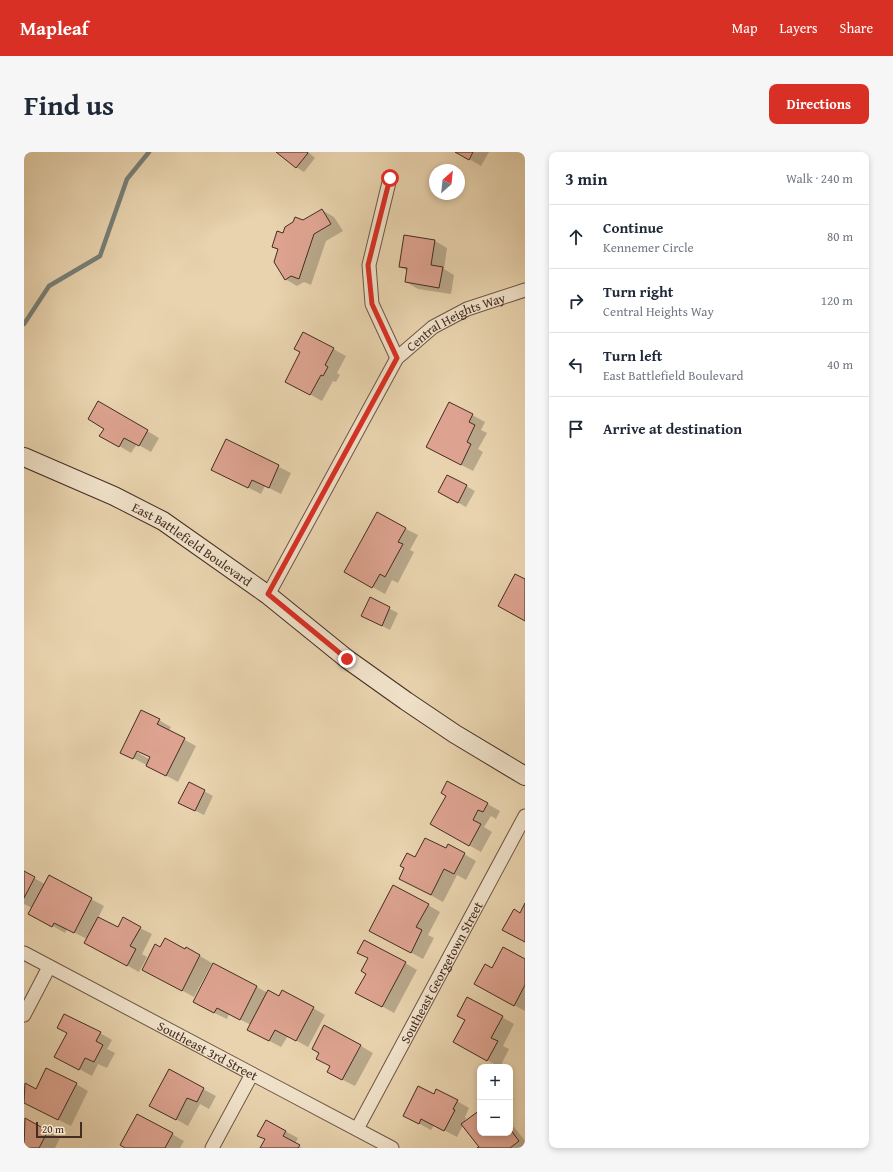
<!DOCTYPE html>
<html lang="en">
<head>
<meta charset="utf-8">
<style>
  :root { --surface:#fff; --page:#f6f6f7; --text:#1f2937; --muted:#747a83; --line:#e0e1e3; --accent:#d93025 }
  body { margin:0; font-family:"Gentium Book Plus",serif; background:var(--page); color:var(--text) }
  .controls { position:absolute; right:12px; bottom:12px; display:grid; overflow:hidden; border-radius:8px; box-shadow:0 2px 6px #0003 }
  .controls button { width:36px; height:36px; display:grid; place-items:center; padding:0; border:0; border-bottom:1px solid var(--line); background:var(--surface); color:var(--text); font:20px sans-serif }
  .compass { position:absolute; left:405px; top:12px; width:36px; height:36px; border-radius:50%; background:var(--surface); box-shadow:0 2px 6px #0003; rotate:27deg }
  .scale { position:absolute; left:12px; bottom:10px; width:46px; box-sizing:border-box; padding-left:4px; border:2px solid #442c22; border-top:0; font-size:11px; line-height:14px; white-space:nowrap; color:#442c22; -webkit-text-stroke:3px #f0e2ca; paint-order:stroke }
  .stop { position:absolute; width:12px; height:12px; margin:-9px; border:3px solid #d93025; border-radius:50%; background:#fff }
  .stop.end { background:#d93025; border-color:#fff; box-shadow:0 1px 4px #0008 }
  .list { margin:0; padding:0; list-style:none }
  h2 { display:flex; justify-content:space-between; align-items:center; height:52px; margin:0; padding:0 16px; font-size:17px }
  h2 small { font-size:13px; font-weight:400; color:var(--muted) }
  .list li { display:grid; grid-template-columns:26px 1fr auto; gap:12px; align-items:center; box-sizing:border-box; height:64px; padding:0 16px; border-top:1px solid var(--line) }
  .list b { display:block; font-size:15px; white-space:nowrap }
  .list p { margin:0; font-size:13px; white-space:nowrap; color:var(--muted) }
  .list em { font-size:13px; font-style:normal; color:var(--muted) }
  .icon { flex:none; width:22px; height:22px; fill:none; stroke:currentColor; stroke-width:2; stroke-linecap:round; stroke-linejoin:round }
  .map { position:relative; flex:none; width:501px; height:996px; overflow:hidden; border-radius:8px }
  header { display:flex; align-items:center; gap:24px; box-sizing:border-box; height:56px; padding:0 20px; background:var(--accent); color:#fff }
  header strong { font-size:19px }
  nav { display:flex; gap:22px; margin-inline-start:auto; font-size:14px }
  .intro { display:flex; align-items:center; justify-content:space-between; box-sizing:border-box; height:96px; padding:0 24px }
  h1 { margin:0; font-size:28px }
  .button { padding:10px 18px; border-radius:8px; background:var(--accent); color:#fff; font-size:14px; font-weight:700 }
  main { display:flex; gap:24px; padding:0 24px }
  aside { flex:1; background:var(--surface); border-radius:8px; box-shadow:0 2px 6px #0003 }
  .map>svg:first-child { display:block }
</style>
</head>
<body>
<header>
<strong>Mapleaf</strong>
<nav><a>Map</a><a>Layers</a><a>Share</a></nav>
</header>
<div class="intro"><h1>Find us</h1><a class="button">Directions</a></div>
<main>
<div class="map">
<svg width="501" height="996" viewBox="0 0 501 996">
  <rect width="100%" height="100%" fill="#e8d3ae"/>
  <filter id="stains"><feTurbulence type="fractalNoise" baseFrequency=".005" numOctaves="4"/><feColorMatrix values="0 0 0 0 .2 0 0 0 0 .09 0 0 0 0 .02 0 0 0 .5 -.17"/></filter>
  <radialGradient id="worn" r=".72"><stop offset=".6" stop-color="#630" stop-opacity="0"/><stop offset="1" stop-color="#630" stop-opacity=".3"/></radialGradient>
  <g fill="#0003" fill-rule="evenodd">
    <polygon points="254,0 284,0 291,6 280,20 272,15"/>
    <polygon points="433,0 465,0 457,14"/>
    <polygon points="298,58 310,65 319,79 302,89 287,133 280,130 273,134 261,127 255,98 249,94 279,69"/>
    <polygon points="381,84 411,89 423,96 420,117 430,123 427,142 394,137 382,130 384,119 376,115"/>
    <polygon points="280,181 322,204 313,221 316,223 312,230 309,229 298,249 274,236"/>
    <polygon points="74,250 135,286 127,300 113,292 107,301 77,283 81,276"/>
    <polygon points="426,251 461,270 457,278 463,281 454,297 459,300 449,319 416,302"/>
    <polygon points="203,289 267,321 257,342 241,334 237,342 189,318"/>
    <polygon points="424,324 451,339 442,355 415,340"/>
    <polygon points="382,377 394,383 386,398 390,400 374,431 368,428 361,442 322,420"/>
    <polygon points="346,447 374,461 366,478 346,468"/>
    <path d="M135 568 147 575 145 579 172 594 154 630 98 600ZM110 596 127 606V608L109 598Z"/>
    <polygon points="424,630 476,659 472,667 467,664 460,675 468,680 457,700 407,672 423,643"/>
    <polygon points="165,631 189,644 180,663 164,655"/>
    <polygon points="422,698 440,702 452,709 442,728 433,723 419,750 388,733 391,707"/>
    <polygon points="0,721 21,732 25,725 80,754 74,766 94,776 116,776 128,782 118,802 123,805 115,820 74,797 63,787 43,777 41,781 18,768 8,756 0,752"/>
    <polygon points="404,753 416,760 404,783 410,786 399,807 358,785"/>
    <polygon points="137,796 161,798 162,796 188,811 170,845 131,824"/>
    <polygon points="501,808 501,859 463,839"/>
    <polygon points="381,811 393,818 370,861 345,847"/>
    <polygon points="189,812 244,841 289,856 301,863 284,895 264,884 257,895 236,884 227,873 205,862 203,867 182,857"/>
    <polygon points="478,865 490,872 479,894 485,897 476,915 442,897"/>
    <polygon points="76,881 88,888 83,897 91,901 83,916 74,912 68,924 44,911"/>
    <polygon points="337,894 349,901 331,934 317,927"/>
    <polygon points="145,919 192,944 185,957 176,952 164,974 139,960"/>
    <polygon points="52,932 64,939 47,974 0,951 0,935 1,933 12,938"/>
    <polygon points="410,943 433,949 445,956 441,965 442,966 440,971 456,959 456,981 486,981 486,973 490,975 501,989 501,996 455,996 456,995 439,973 433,985 410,973 407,978 392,970"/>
    <polygon points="1,967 36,986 31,996 0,996 0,970"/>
    <polygon points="242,969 274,986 271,992 278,996 237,996 242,987 235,983"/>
    <polygon points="148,982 160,989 156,996 103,996"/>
  </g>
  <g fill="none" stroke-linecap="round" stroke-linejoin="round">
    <polyline stroke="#777f78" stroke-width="4.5" points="0,172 25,134 76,104 103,27 125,0"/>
  </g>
  <g fill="#dda390" stroke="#442c22">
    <polygon points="252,0 283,0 284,1 272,16"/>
    <polygon points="431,0 449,0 445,8"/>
    <polygon points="298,57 307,72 290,82 275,127 267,124 261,128 250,110 254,97 248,95 253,79 259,81 261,75 269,70 271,65 279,68"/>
    <polygon points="380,83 411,88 407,113 419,115 415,136 381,130 383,116 375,115"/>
    <polygon points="279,180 310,196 301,213 304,215 299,224 297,223 286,243 261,230 276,200 270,197"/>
    <polygon points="74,249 124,278 115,294 100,286 95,295 75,284 80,277 64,267"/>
    <polygon points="425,250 449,262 445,270 451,273 443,290 447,292 437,313 402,295"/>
    <polygon points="202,287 255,313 245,336 228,328 224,336 187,318"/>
    <polygon points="423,323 443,333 434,351 414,340"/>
    <polygon points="353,360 382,376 374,390 379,392 361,425 356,422 348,436 320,420"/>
    <polygon points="491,422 501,427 501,469 474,454"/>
    <polygon points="346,445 366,455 358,474 337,464"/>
    <polygon points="117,558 136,567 133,572 161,586 142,624 122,614 126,605 113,599 109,607 96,601"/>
    <polygon points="423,629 464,651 459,660 454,658 449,668 457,672 445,694 406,672 422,644 417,641"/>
    <polygon points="165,630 181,638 171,659 154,651"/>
    <polygon points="401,686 422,696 424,692 441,701 430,722 420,717 407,743 375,727 380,716 376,714 383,701 391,705"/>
    <polygon points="0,719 11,725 0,746"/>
    <polygon points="25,723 68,746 50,781 30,771 28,775 4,762"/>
    <polygon points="369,733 405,752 392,775 398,778 387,801 345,779"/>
    <polygon points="501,751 501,790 478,778 490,757 496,761"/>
    <polygon points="74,765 94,775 99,765 117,775 106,794 112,797 103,814 60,791"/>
    <polygon points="141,786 161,797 162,795 176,803 158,839 118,818 131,792 136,795"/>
    <polygon points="340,788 382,810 358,855 331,841 342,822 337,819 344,806 333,801"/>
    <polygon points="479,795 501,807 501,833 490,854 450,832 461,812 468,816"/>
    <polygon points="189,811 233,834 216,868 193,856 190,861 169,850"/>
    <polygon points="244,838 255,844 258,838 290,855 272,889 251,878 245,889 223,878"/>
    <polygon points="443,845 479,864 467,886 474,889 463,909 429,890 441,868 433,864"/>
    <polygon points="40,862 77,880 72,889 79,893 70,910 61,906 55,918 30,905 43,881 33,876"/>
    <polygon points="300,873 337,893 318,928 303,920 306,914 292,907 295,901 288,897"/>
    <polygon points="22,916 53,931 34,968 0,951 1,931 12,937"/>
    <polygon points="145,917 180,936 173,950 163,946 152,968 125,954"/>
    <polygon points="394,934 410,942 412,937 434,948 429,957 431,958 420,979 397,967 395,972 379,964"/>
    <polygon points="456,958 456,981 486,981 486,977 495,989 486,996 453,996 455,995 437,972"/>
    <polygon points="113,962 149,981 141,996 101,996 96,993"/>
    <polygon points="1,966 24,979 15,996 0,996"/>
    <polygon points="242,968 262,979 259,984 276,993 274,996 236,996 241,987 233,984"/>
  </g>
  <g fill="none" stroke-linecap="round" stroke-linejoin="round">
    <defs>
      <g id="street">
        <polyline points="366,26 345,113 348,152 373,206"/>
        <path id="s1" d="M244 443 373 206 409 175 443 157 501 138"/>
        <path id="s2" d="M0 801 368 996"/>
        <polyline points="0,863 25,815"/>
        <path id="s3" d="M333 977 501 664"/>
        <polyline points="188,996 228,922"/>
      </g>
      <g id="secondary">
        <path id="s4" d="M0 305 90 344 139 369 244 443 323 507 382 549 431 582 501 624"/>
      </g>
    </defs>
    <use href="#street" stroke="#6d5645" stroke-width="15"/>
    <use href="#secondary" stroke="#442c22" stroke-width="20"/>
    <use href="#street" stroke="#f0e2ca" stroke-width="13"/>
    <use href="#secondary" stroke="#f0e2ca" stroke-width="18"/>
  </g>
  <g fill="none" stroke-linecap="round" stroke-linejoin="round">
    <polyline stroke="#d93025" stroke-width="5" points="323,507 244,442 373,206 348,152 344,113 366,26"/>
  </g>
  <g text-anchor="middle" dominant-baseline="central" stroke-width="4" stroke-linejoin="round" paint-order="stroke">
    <g font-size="13" fill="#442c22" stroke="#f0e2ca">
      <text stroke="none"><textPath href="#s1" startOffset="340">Central Heights Way</textPath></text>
      <text stroke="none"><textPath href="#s4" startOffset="190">East Battlefield Boulevard</textPath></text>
      <text stroke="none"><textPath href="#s3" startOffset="178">Southeast Georgetown Street</textPath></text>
      <text stroke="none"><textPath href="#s2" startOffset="208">Southeast 3rd Street</textPath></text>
    </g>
  </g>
  <rect width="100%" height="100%" filter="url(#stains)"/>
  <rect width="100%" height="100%" fill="url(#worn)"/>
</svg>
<div class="controls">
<button>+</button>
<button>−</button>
</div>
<svg class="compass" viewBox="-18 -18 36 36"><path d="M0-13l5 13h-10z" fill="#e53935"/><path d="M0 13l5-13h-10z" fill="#747a83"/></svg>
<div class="scale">20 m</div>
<div class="stop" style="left:366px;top:26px"></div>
<div class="stop end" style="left:323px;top:507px"></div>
</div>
<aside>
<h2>3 min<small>Walk · 240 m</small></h2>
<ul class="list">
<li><svg class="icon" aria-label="ahead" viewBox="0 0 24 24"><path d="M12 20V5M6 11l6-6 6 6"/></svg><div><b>Continue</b><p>Kennemer Circle</p></div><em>80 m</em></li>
<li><svg class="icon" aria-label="right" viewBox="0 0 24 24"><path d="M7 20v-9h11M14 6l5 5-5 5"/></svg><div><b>Turn right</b><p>Central Heights Way</p></div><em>120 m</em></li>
<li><svg class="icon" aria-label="left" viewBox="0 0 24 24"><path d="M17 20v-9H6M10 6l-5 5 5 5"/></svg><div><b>Turn left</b><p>East Battlefield Boulevard</p></div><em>40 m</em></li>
<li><svg class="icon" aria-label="arrive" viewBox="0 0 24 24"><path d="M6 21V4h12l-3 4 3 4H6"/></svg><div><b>Arrive at destination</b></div></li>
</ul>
</aside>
</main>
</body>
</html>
